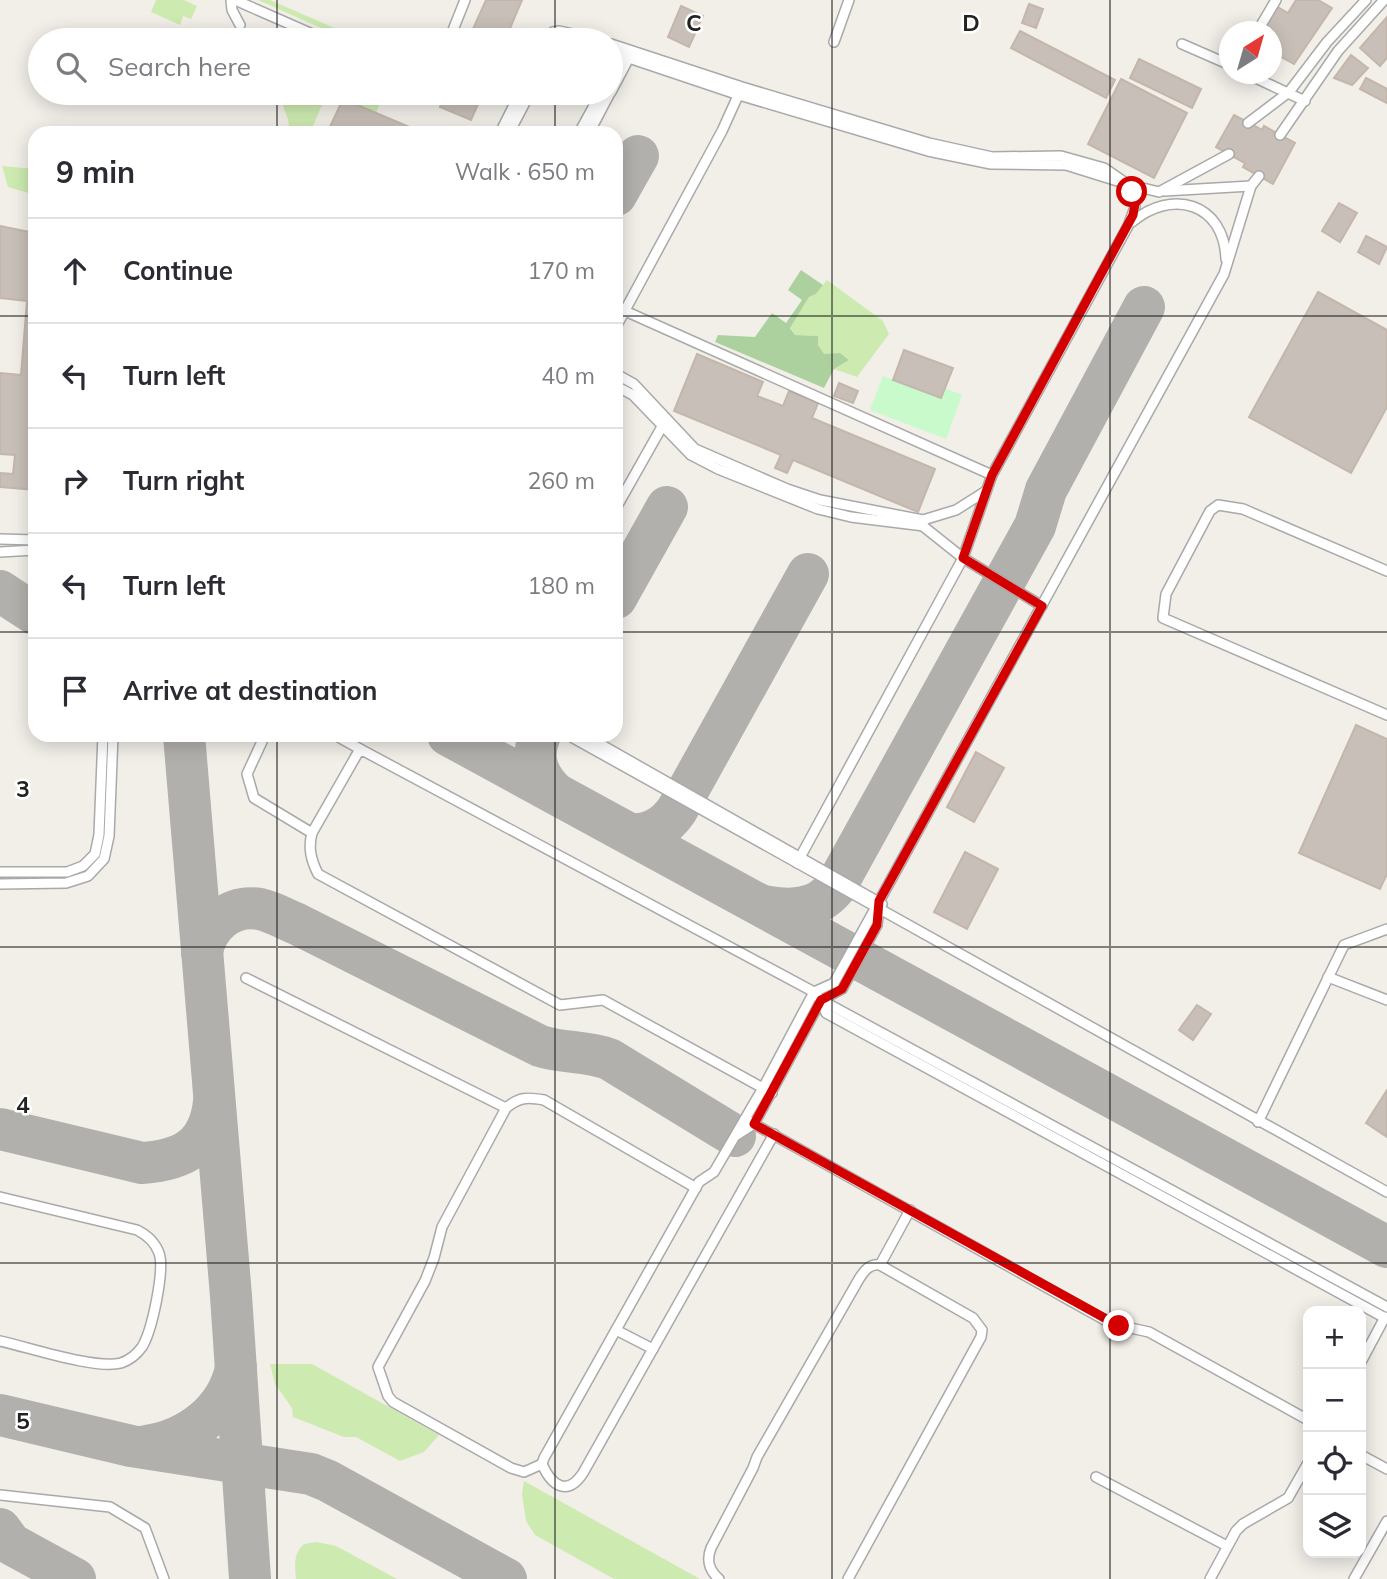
<!DOCTYPE html>
<html lang="en">
<head>
<meta charset="utf-8">
<style>
  :root { --surface:#fff; --page:#f7f7f7; --text:#2b2b33; --muted:#7c7c81; --line:#e1e1e2 }
  body { margin:0; font-family:Mulish,sans-serif; background:var(--page); color:var(--text) }
  .controls { position:absolute; right:21px; bottom:21px; display:grid; overflow:hidden; border-radius:14px; box-shadow:0 4px 18px #0003 }
  .controls button { width:63px; height:63px; display:grid; place-items:center; padding:0; border:0; border-bottom:2px solid var(--line); background:var(--surface); color:var(--text); font:35px sans-serif }
  .compass { position:absolute; left:1219px; top:21px; width:63px; height:63px; border-radius:50%; background:var(--surface); box-shadow:0 4px 18px #0003; rotate:37deg }
  .stop { position:absolute; width:21px; height:21px; margin:-16px; border:5px solid #d40000; border-radius:50%; background:#fff }
  .stop.end { background:#d40000; border-color:#fff; box-shadow:0 2px 7px #0008 }
  .list { margin:0; padding:0; list-style:none }
  h2 { display:flex; justify-content:space-between; align-items:center; height:91px; margin:0; padding:0 28px; font-size:30px }
  h2 small { font-size:23px; font-weight:400; color:var(--muted) }
  .list li { display:grid; grid-template-columns:46px 1fr auto; gap:21px; align-items:center; box-sizing:border-box; height:105px; padding:0 28px; border-top:2px solid var(--line) }
  .list b { display:block; font-size:26px; white-space:nowrap }
  .list em { font-size:23px; font-style:normal; color:var(--muted) }
  .icon { flex:none; width:38px; height:38px; fill:none; stroke:currentColor; stroke-width:2; stroke-linecap:round; stroke-linejoin:round }
  .map { position:relative; flex:none; width:1387px; height:1579px; overflow:hidden }
  .search { position:absolute; background:var(--surface); box-shadow:0 4px 18px #0003; left:28px; top:28px; width:595px; height:77px; display:flex; align-items:center; gap:18px; box-sizing:border-box; padding:0 24px; border-radius:38px; color:var(--muted); font-size:26px }
  .panel { position:absolute; background:var(--surface); box-shadow:0 4px 18px #0003; left:28px; top:126px; width:595px; height:616px; border-radius:21px }
  .map>svg:first-child { display:block }
</style>
</head>
<body>
<div class="map">
<svg width="1387" height="1579" viewBox="0 0 1387 1579">
  <rect width="100%" height="100%" fill="#f2efe9"/>
  <g fill="#cdebb0">
    <polygon points="156,0 184,0 197,6 191,19 183,16 180,25 151,12"/>
    <polygon points="258,0 270,0 362,40 348,40"/>
    <polygon points="278,93 327,93 310,133 290,133 288,119"/>
    <polygon points="329,93 381,93 383,94 376,113"/>
    <polygon points="2,166 35,169 35,195 8,187"/>
    <polygon points="827,280 883,321 889,334 857,377 834,369 849,360 840,353 824,355 818,345 818,336 795,335 790,327 809,297 816,294"/>
    <polygon points="270,1364 312,1364 439,1435 424,1452 400,1461 356,1437 344,1437 293,1417 292,1408 275,1384"/>
    <polygon points="524,1481 700,1579 614,1579 535,1535 526,1521 522,1494"/>
    <path d="M316 1542 336 1546 397 1579H296C295 1565 293 1554 304 1544Z"/>
  </g>
  <polygon fill="#add19e" points="801,270 823,285 816,294 809,297 790,328 795,335 818,336 818,345 824,354 840,353 849,360 834,369 824,388 715,342 718,335 755,337 772,313 786,323 802,300 788,290"/>
  <polygon fill="#c8facc" points="883,376 941,398 945,388 962,395 946,439 870,410"/>
  <g fill="none" stroke-linecap="round" stroke-linejoin="round">
    <g stroke="#b1b0ac" stroke-width="42">
      <polyline points="616,195 638,156"/>
      <polyline points="0,591 35,614"/>
      <polyline points="616,598 667,507"/>
      <polyline points="184,735 231,1296 250,1579"/>
      <polyline points="448,735 1387,1247"/>
      <path d="M540 735C530 758 538 777 555 793"/>
      <path d="M630 834C651 836 666 826 677 810L808 574"/>
      <path d="M763 906C790 911 816 911 835 888L1035 526 1046 490 1144 307"/>
      <path d="M202 952C207 925 230 904 260 909 273 912 285 919 297 924L540 1046C562 1053 586 1051 609 1059L735 1136"/>
      <path d="M0 1129 142 1163C183 1160 209 1147 214 1102"/>
      <polyline points="0,1415 131,1446 311,1474 328,1481 506,1579"/>
      <path d="M146 1446C189 1440 227 1411 236 1368"/>
      <polyline points="0,1529 11,1544 75,1579"/>
    </g>
  </g>
  <g fill="#c7bfb8" stroke="#c4b6ab" stroke-width="2">
    <polygon points="486,0 522,0 505,40 468,40"/>
    <polygon points="1296,0 1318,0 1332,8 1294,64 1276,54 1280,47 1272,42 1272,32 1260,32 1276,6 1288,13"/>
    <polygon points="1029,4 1043,9 1036,28 1022,23"/>
    <polygon points="681,6 703,16 689,47 668,37"/>
    <polygon points="1387,17 1387,58 1380,66 1360,48"/>
    <polygon points="1020,31 1115,80 1106,98 1011,48"/>
    <polygon points="1351,55 1368,68 1352,85 1334,78"/>
    <polygon points="1139,59 1201,89 1192,108 1130,78"/>
    <polygon points="1366,78 1387,89 1387,103 1360,89"/>
    <polygon points="1121,79 1187,113 1154,178 1088,144"/>
    <polygon points="446,93 483,93 471,120 440,107"/>
    <polygon points="343,99 421,132 421,133 327,133"/>
    <polygon points="1234,115 1262,130 1264,126 1295,143 1273,184 1243,167 1245,163 1216,147"/>
    <polygon points="1339,203 1357,213 1340,242 1322,231"/>
    <polygon points="0,226 35,233 35,490 0,487 0,473 13,474 15,455 0,454 0,373 21,375 27,301 0,298"/>
    <polygon points="1366,236 1387,247 1379,264 1358,252"/>
    <polygon points="1318,292 1387,330 1387,407 1351,473 1249,417"/>
    <polygon points="904,350 953,368 941,398 893,380"/>
    <polygon points="697,354 763,382 757,396 783,406 789,391 818,403 812,418 935,469 918,512 793,460 787,473 775,468 781,455 674,411"/>
    <polygon points="839,383 858,391 853,403 834,396"/>
    <polygon points="1356,725 1387,739 1387,874 1380,889 1299,853"/>
    <polygon points="976,752 1004,768 974,822 947,807"/>
    <polygon points="965,852 998,869 967,929 934,912"/>
    <polygon points="1197,1005 1211,1014 1193,1040 1179,1030"/>
    <polygon points="1387,1090 1387,1137 1366,1123"/>
  </g>
  <g fill="none" stroke-linecap="round" stroke-linejoin="round">
    <defs>
      <g id="lane">
        <polyline points="231,0 232,10 240,25"/>
        <polyline points="235,0 326,40"/>
        <polyline points="1257,32 1276,0"/>
        <polyline points="449,40 465,0"/>
        <polyline points="547,40 553,32 559,31 600,40"/>
        <polyline points="558,40 572,40"/>
        <polyline points="834,42 849,0"/>
        <polyline points="611,44 742,87 929,143 992,157 1061,156 1104,168 1127,184 1132,192 1135,207 1128,226 992,475 963,558 797,863"/>
        <polyline points="1182,44 1230,65"/>
        <polyline points="611,52 739,95 928,151 991,164 1066,165 1127,184 1159,192 1229,154"/>
        <polyline points="1247,74 1305,101"/>
        <polyline points="611,75 622,53"/>
        <polyline points="611,92 631,54"/>
        <polyline points="1248,123 1289,92 1327,42 1366,0"/>
        <polyline points="500,133 520,93"/>
        <polyline points="509,133 530,93"/>
        <polyline points="579,133 601,93"/>
        <polyline points="589,133 610,93"/>
        <polyline points="1280,135 1338,51 1384,0"/>
        <polyline points="1164,191 1251,186"/>
        <path d="M1132 222C1172 188 1224 203 1226 259"/>
        <polyline points="625,311 992,475"/>
        <polyline points="616,327 722,131 741,89"/>
        <polyline points="616,374 634,384 695,449 787,489 820,500 923,520 956,510 986,491"/>
        <polyline points="616,386 633,395 691,455 718,469 818,509 851,517 924,526"/>
        <polyline points="616,508 664,423"/>
        <polyline points="919,523 963,558 1042,606"/>
        <polyline points="0,539 35,540"/>
        <polyline points="0,552 35,550"/>
        <polyline points="1387,571 1243,509 1218,505 1210,511 1166,594 1163,618 1387,715"/>
        <polyline points="265,735 247,774 254,798 312,833"/>
        <polyline points="335,735 360,749"/>
        <polyline points="568,735 1387,1192"/>
        <polyline points="584,735 882,904"/>
        <polyline points="0,872 67,872 83,866 95,854 99,835 103,735"/>
        <polyline points="0,884 66,883 88,876 104,859 109,836 113,735"/>
        <polyline points="1328,977 1387,1000"/>
        <polyline points="246,978 506,1108"/>
        <polyline points="821,1000 826,1013 1387,1319"/>
        <path d="M772 1093 603 1000 560 1005 318 874C311 860 308 848 312 833L360 749 814 992 821 1000 1387 1307"/>
        <polyline points="745,1119 1112,1324 1149,1332 1308,1420"/>
        <polyline points="1258,1122 1344,945 1387,929"/>
        <path d="M774 1134 583 1473C568 1496 552 1487 542 1464L544 1458 699 1182 714 1172 763 1088 814 992 834 983 876 907 1224 274 1251 186 1259 176"/>
        <polyline points="737,1135 754,1124 821,1000 842,989 877,925 879,907"/>
        <path d="M0 1197 137 1230C147 1235 155 1242 159 1253 165 1270 152 1331 142 1347 137 1354 130 1360 121 1363 96 1370 28 1347 0 1341"/>
        <polyline points="880,1265 910,1210"/>
        <polyline points="616,1330 653,1349"/>
        <polyline points="1361,1362 1385,1317"/>
        <polyline points="1361,1455 1387,1469"/>
        <path d="M542 1464 524 1472 511 1468 393 1402 388 1396 378 1367 425 1281 434 1258 442 1227 506 1108C519 1097 527 1097 544 1100L696 1188"/>
        <polyline points="1096,1477 1227,1546"/>
        <polyline points="0,1495 110,1507 145,1528 164,1579"/>
        <path d="M719 1579C709 1570 706 1561 711 1548L753 1468 757 1457 859 1279C864 1271 870 1263 880 1265L973 1318 982 1330 981 1337 848 1579"/>
        <polyline points="1210,1579 1236,1531 1243,1524 1288,1498 1308,1463"/>
        <polyline points="1354,1579 1387,1521"/>
      </g>
    </defs>
    <use href="#lane" stroke="#a9a9a9" stroke-width="12"/>
    <use href="#lane" stroke="#fff" stroke-width="9"/>
  </g>
  <g fill="none" stroke-linecap="round" stroke-linejoin="round">
    <polyline stroke="#d40000" stroke-width="9" points="1119,1326 754,1124 821,1000 842,989 877,925 879,901 1042,606 963,558 992,475 1133,215 1135,204 1132,192"/>
  </g>
  <path fill="none" stroke="#222" stroke-width="2" stroke-opacity="0.55" d="M277 0V40M555 0V40M832 0V1579M1110 0V1579M277 93V133M555 93V133M0 316H35M616 316H1387M0 632H35M616 632H1387M277 735V1579M555 735V1579M0 947H1387M0 1263H1387"/>
  <g font-size="23" text-anchor="middle" font-weight="bold" fill="#222" stroke="#fff" stroke-width="5" stroke-linejoin="round" paint-order="stroke">
    <text x="694" y="31">C</text>
    <text x="971" y="31">D</text>
    <text x="23" y="797">3</text>
    <text x="23" y="1113">4</text>
    <text x="23" y="1429">5</text>
  </g>
</svg>
<div class="controls">
<button>+</button>
<button>−</button>
<button><svg class="icon" aria-label="locate" viewBox="0 0 24 24"><circle cx="12" cy="12" r="6"/><path d="M12 2v4M12 18v4M2 12h4M18 12h4"/></svg></button>
<button><svg class="icon" aria-label="layers" viewBox="0 0 24 24"><path d="M12 4l9 5-9 5-9-5zM3 14l9 5 9-5"/></svg></button>
</div>
<svg class="compass" viewBox="-18 -18 36 36"><path d="M0-13l5 13h-10z" fill="#e53935"/><path d="M0 13l5-13h-10z" fill="#7c7c81"/></svg>
<div class="stop" style="left:1132px;top:192px"></div>
<div class="stop end" style="left:1119px;top:1326px"></div>
<div class="search"><svg class="icon" aria-label="search" viewBox="0 0 24 24"><circle cx="10" cy="10" r="6"/><path d="M15 15l6 6"/></svg>Search here</div>
<section class="panel">
<h2>9 min<small>Walk · 650 m</small></h2>
<ul class="list">
<li><svg class="icon" aria-label="ahead" viewBox="0 0 24 24"><path d="M12 20V5M6 11l6-6 6 6"/></svg><div><b>Continue</b></div><em>170 m</em></li>
<li><svg class="icon" aria-label="left" viewBox="0 0 24 24"><path d="M17 20v-9H6M10 6l-5 5 5 5"/></svg><div><b>Turn left</b></div><em>40 m</em></li>
<li><svg class="icon" aria-label="right" viewBox="0 0 24 24"><path d="M7 20v-9h11M14 6l5 5-5 5"/></svg><div><b>Turn right</b></div><em>260 m</em></li>
<li><svg class="icon" aria-label="left" viewBox="0 0 24 24"><path d="M17 20v-9H6M10 6l-5 5 5 5"/></svg><div><b>Turn left</b></div><em>180 m</em></li>
<li><svg class="icon" aria-label="arrive" viewBox="0 0 24 24"><path d="M6 21V4h12l-3 4 3 4H6"/></svg><div><b>Arrive at destination</b></div></li>
</ul>
</section>
</div>
</body>
</html>
